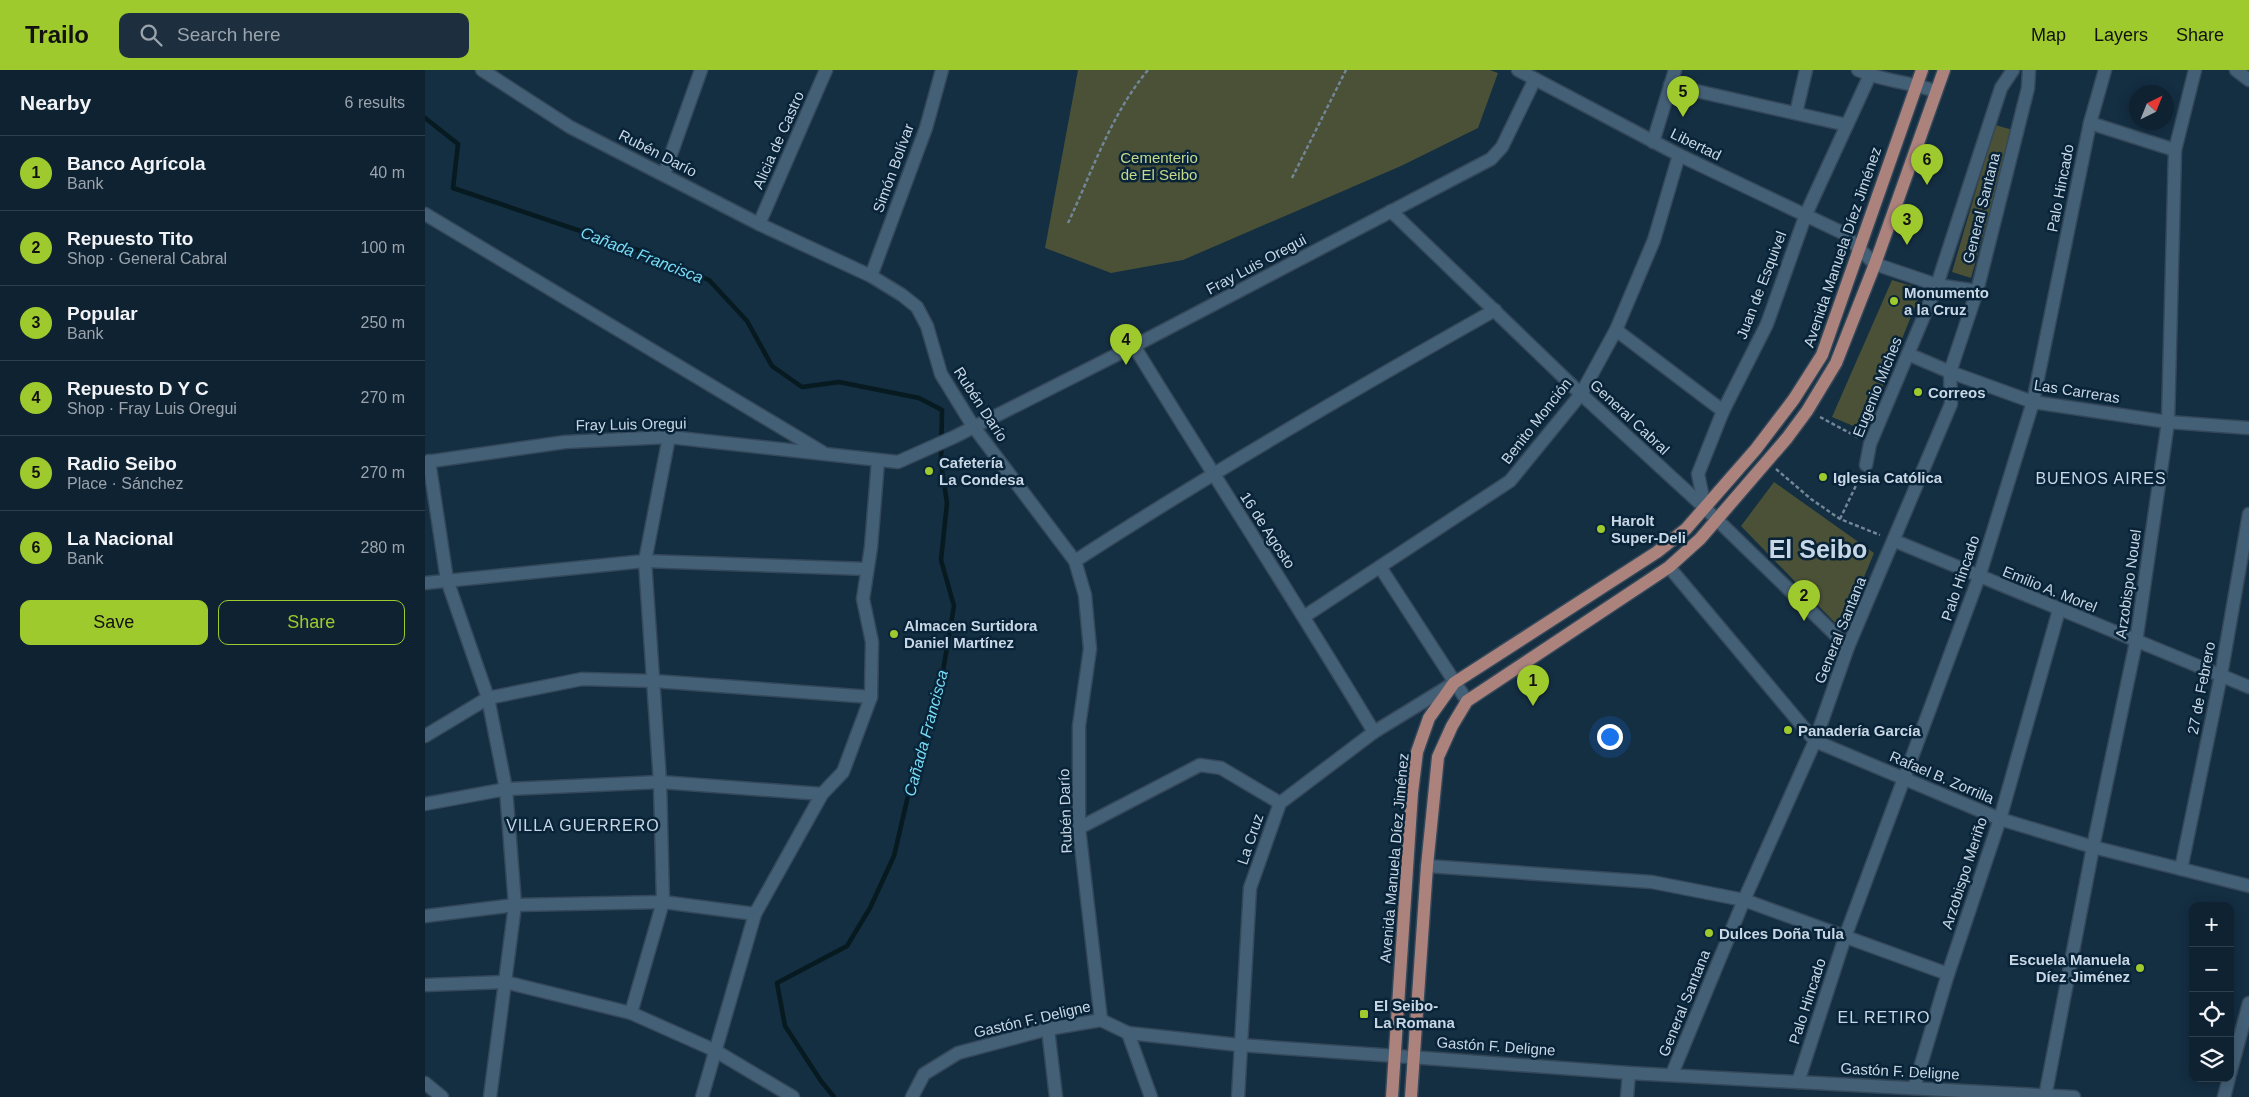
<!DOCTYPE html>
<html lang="en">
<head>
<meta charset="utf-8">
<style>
  :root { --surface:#0f2232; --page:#1d2f3e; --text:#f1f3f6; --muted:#9ba4ac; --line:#2f3f4d; --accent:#9fca2d }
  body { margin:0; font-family:Arial,sans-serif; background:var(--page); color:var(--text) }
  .controls { position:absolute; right:15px; bottom:15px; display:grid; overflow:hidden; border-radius:10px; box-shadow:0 2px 12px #0003 }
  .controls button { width:45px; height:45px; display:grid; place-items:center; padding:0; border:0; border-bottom:1px solid var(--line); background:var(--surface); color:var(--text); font:25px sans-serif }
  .compass { position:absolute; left:1704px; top:15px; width:45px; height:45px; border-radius:50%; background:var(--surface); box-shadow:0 2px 12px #0003; rotate:43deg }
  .you { position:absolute; left:1184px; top:666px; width:18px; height:18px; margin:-12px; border:4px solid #fff; border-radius:50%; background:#1a73e8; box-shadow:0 0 0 8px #1a73e833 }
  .badge { display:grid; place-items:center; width:32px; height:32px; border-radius:50%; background:var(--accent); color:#111; font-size:16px; font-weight:700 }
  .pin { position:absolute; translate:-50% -41px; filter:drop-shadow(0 1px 2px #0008) }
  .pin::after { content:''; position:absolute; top:26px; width:18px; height:15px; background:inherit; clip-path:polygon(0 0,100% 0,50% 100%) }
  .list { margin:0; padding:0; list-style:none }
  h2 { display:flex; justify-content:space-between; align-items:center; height:65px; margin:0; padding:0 20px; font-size:21px }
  h2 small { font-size:16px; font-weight:400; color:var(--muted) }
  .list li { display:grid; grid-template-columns:32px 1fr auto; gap:15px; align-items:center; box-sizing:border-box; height:75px; padding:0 20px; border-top:1px solid var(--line) }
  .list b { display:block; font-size:19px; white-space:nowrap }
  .list p { margin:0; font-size:16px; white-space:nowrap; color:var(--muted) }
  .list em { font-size:16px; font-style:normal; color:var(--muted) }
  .actions { display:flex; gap:10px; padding:15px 20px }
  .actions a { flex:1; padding:11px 0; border:1px solid var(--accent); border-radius:10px; text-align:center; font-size:18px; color:var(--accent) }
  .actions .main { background:var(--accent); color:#111 }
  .icon { flex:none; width:28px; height:28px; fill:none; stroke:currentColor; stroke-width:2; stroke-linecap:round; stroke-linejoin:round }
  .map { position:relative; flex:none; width:1824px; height:1027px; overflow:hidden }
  header { display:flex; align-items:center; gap:30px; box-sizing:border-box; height:70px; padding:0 25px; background:var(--accent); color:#111 }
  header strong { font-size:24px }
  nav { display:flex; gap:28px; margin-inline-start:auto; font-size:18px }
  .search { width:350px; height:45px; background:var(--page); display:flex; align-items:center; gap:12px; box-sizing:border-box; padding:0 18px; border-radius:10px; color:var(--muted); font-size:19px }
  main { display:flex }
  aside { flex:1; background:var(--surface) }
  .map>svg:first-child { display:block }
</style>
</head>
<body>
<header>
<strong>Trailo</strong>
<div class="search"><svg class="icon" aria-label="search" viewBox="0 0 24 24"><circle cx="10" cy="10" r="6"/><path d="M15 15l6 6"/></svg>Search here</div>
<nav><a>Map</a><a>Layers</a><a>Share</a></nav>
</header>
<main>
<aside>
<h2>Nearby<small>6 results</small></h2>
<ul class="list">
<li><span class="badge">1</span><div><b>Banco Agrícola</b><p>Bank</p></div><em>40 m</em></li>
<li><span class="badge">2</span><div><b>Repuesto Tito</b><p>Shop · General Cabral</p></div><em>100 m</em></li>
<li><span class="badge">3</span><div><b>Popular</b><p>Bank</p></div><em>250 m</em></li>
<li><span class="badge">4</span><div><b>Repuesto D Y C</b><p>Shop · Fray Luis Oregui</p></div><em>270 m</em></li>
<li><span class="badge">5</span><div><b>Radio Seibo</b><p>Place · Sánchez</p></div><em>270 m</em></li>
<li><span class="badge">6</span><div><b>La Nacional</b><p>Bank</p></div><em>280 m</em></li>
</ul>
<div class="actions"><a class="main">Save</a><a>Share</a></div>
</aside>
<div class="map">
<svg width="1824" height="1027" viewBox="0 0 1824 1027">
  <rect width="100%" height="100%" fill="#142e42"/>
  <g fill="#4a5136">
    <polygon points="653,0 1065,0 1073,3 1053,58 976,96 758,190 686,203 620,178"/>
    <polygon points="1570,55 1588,60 1546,208 1527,202"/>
    <polygon points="1467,210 1497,219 1440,361 1407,347"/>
    <polygon points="1349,412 1449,483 1417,560 1316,456"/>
  </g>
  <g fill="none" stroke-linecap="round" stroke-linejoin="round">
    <polyline stroke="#061a1f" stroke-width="4.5" points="0,48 33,74 28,118 218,182 284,210 322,251 347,296 377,317 414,312 494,328 517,340 516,394 522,433 516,490 529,536 514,625 490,696 469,786 445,838 422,876 352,913 360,956 396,1011 409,1027"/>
    <defs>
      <g id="minor">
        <polyline points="57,0 145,57 334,154 446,206 477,225 492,237 502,256 516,304 548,356 650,491 660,525 665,579 654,656 654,758 676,950"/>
        <polyline points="1093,0 1254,85 1418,163 1450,194 1512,215 1552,221"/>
        <polyline points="1811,0 1824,10"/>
        <polyline points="1245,15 1422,55"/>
        <polyline points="1371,43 1381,0"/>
        <polyline points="1665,53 1750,80"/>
        <polyline points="1228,72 1250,0"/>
        <polyline points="239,104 276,0"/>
        <polyline points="966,141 1156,324 1280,438 1423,577"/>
        <polyline points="0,144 397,382"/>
        <polyline points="334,154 401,0"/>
        <polyline points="446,206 501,58 517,0"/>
        <polyline points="1191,260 1298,341"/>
        <path d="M709 276C788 405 871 532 949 662"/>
        <polyline points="1483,284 1525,302 1608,332 1743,352 1824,358"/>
        <polyline points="4,391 22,510 63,628 81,719 90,835 65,1027"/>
        <polyline points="0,392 140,372 244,367 473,392 529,367 709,276 1066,89 1077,77 1110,9"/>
        <polyline points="1441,395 1445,374 1512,215 1576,18 1588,0"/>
        <polyline points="1280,438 1273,404 1298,341 1342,254 1381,144 1445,5"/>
        <polyline points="1470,471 1824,617"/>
        <path d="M650 491C787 402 928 320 1070 240"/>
        <polyline points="955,497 1042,631"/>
        <polyline points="0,513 220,491 442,499"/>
        <polyline points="880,546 1085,411 1156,324 1191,260 1229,170 1254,85"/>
        <polyline points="0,666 63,628 157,609 229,611 446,627"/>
        <polyline points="0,734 81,719 235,712 397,724"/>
        <polyline points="654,758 775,695 796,698 855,733"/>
        <polyline points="1002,796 1227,812 1319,830 1523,904"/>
        <polyline points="1756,799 1796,605 1824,444"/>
        <polyline points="0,846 90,835 238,832 330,844"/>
        <polyline points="0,915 80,912 206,943 289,980 368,1027"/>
        <polyline points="206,943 238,832 235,712 220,491 244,367"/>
        <polyline points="623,959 631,1027"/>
        <polyline points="703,963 726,1027"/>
        <polyline points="1805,1004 1824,933"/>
        <polyline points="1373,1012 1420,867 1554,507 1608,332 1665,53 1680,0"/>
        <polyline points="0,1013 17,1027"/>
        <polyline points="1489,1018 1523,904 1575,749 1634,540"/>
        <polyline points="277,1027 330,844 397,724 418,702 446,627 447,572 438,529 446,477 453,391"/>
        <polyline points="487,1027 499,1004 533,983 623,959 676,950 703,963 814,975 971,986"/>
        <polyline points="813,1027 825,818 855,733 949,662 1029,613"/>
        <polyline points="1202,1027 1204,1003"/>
        <polyline points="1620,1027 1668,777 1711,572 1743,352 1750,80 1770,0"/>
        <polyline points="1799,1027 1804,1008"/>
      </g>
      <g id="tertiary">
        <polyline points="1244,497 1390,671 1575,749 1668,777 1824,816"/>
        <polyline points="971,986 1204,1003 1649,1027"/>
        <polyline points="1247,1004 1319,830 1390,671 1423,577 1526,334 1525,302 1552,221 1603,18 1604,0"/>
      </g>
      <path id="secondary" d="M1433 0C1457 11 1485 12 1510 21"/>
      <g id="primary">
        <polyline points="967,1027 987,723 992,682 1004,648 1029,613 1232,482 1261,459 1331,379 1369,329 1397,285 1497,0"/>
        <polyline points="986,1027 1002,796 1013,687 1027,656 1042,631 1244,497 1275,469 1362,368 1382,341 1411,293 1450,194 1519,0"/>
      </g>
    </defs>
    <use href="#minor" stroke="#344859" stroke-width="15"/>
    <use href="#tertiary" stroke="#344859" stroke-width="15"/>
    <use href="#secondary" stroke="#344859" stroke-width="15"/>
    <use href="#primary" stroke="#344859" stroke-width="15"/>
    <g stroke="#728697" stroke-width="2.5" stroke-dasharray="4 2.5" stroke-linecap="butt">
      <polyline points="867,108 921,0"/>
      <path d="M643 153C667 102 686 44 723 0"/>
      <polyline points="1395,347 1434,368"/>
      <polyline points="1351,399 1386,429 1415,449 1455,465"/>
      <polyline points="1415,449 1435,407"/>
    </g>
    <use href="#minor" stroke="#446077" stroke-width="12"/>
    <use href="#tertiary" stroke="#446077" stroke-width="12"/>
    <use href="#secondary" stroke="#446077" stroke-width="12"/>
    <use href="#primary" stroke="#ac827d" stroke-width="12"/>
  </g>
  <g fill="#9fca2d" stroke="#092438" stroke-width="2">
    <circle cx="1469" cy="231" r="5"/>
    <circle cx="1493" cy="322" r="5"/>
    <circle cx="504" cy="401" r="5"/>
    <circle cx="1398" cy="407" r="5"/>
    <circle cx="1176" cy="459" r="5"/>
    <circle cx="469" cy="564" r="5"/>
    <circle cx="1363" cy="660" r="5"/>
    <circle cx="1284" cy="863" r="5"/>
    <circle cx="1715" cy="898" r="5"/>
    <rect x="934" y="939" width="10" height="10" rx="2.5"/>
  </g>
  <g text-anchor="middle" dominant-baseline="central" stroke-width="5" stroke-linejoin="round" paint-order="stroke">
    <g font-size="15" fill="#c8d7e5" stroke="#092438">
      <text transform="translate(353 70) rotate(-66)">Alicia de Castro</text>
      <text transform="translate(1271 74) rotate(26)">Libertad</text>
      <text transform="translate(233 83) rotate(27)">Rubén Darío</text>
      <text transform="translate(468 98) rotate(-70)">Simón Bolívar</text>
      <text transform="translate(1635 118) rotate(-79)">Palo Hincado</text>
      <text transform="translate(1556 138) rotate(-76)">General Santana</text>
      <text transform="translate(1417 177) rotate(-71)">Avenida Manuela Díez Jiménez</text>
      <text transform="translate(831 194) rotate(-28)">Fray Luis Oregui</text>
      <text transform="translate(1336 215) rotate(-69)">Juan de Esquivel</text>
      <text transform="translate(1452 317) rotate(-68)">Eugenio Miches</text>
      <text transform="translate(1652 321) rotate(9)">Las Carreras</text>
      <text transform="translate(556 334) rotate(57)">Rubén Darío</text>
      <text transform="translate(1205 347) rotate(43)">General Cabral</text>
      <text transform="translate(1111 351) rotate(-52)">Benito Monción</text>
      <text transform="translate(206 354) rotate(-1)">Fray Luis Oregui</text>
      <text transform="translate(843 460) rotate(57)">16 de Agosto</text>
      <text transform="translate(1535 508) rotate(-71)">Palo Hincado</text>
      <text transform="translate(1703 514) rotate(-82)">Arzobispo Nouel</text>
      <text transform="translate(1625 519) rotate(22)">Emilio A. Morel</text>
      <text transform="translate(1415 560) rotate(-68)">General Santana</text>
      <text transform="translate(1776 618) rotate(-79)">27 de Febrero</text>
      <text transform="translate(1517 707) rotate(23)">Rafael B. Zorrilla</text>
      <text transform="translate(640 741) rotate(-92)">Rubén Darío</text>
      <text transform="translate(825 769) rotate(-71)">La Cruz</text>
      <text transform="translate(969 788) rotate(-85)">Avenida Manuela Díez Jiménez</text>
      <text transform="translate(1539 803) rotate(-72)">Arzobispo Meriño</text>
      <text transform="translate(1382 931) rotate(-72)">Palo Hincado</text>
      <text transform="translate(1259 933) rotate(-68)">General Santana</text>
      <text transform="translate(607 949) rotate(-13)">Gastón F. Deligne</text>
      <text transform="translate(1071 976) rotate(4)">Gastón F. Deligne</text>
      <text transform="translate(1475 1001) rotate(3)">Gastón F. Deligne</text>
    </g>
    <g font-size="15" fill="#c5d88c" stroke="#092438">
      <text x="734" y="87">Cementerio<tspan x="734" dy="17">de El Seibo</tspan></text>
    </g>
    <g font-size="15" font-weight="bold" fill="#c8d7e5" stroke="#092438" text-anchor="start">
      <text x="1479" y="222">Monumento<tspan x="1479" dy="17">a la Cruz</tspan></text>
      <text x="1503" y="322">Correos</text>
      <text x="514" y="392">Cafetería<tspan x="514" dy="17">La Condesa</tspan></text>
      <text x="1408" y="407">Iglesia Católica</text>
      <text x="1186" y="450">Harolt<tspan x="1186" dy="17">Super-Deli</tspan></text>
      <text x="479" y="555">Almacen Surtidora<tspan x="479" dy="17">Daniel Martínez</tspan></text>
      <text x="1373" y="660">Panadería García</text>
      <text x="1294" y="863">Dulces Doña Tula</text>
      <text x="1705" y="889" text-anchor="end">Escuela Manuela<tspan x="1705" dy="17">Díez Jiménez</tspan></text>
      <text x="949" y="935">El Seibo-<tspan x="949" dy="17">La Romana</tspan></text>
    </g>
    <g font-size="16" font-style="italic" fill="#77ddf6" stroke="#092438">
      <text transform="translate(217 185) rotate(21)">Cañada Francisca</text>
      <text transform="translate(501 663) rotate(-75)">Cañada Francisca</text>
    </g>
    <g font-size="16" letter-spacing="1" fill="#c8d7e5" stroke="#092438">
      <text x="1676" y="408">BUENOS AIRES</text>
      <text x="158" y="755">VILLA GUERRERO</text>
      <text x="1459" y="947">EL RETIRO</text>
    </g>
    <g font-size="25" font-weight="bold" fill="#c8d7e5" stroke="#092438">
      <text x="1393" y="479">El Seibo</text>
    </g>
  </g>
</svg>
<div class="controls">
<button>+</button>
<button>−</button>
<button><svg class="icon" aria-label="locate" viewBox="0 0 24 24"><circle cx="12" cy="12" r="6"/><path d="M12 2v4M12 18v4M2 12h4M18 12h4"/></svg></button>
<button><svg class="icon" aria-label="layers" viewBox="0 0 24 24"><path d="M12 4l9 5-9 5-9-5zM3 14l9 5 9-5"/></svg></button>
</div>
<svg class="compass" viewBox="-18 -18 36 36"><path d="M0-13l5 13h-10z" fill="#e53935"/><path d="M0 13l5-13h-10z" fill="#9ba4ac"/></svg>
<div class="you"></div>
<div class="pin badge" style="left:1108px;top:636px">1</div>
<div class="pin badge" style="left:1379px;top:551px">2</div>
<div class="pin badge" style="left:1482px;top:175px">3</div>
<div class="pin badge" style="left:701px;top:295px">4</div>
<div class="pin badge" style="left:1258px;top:47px">5</div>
<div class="pin badge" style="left:1502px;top:115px">6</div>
</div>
</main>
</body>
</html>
